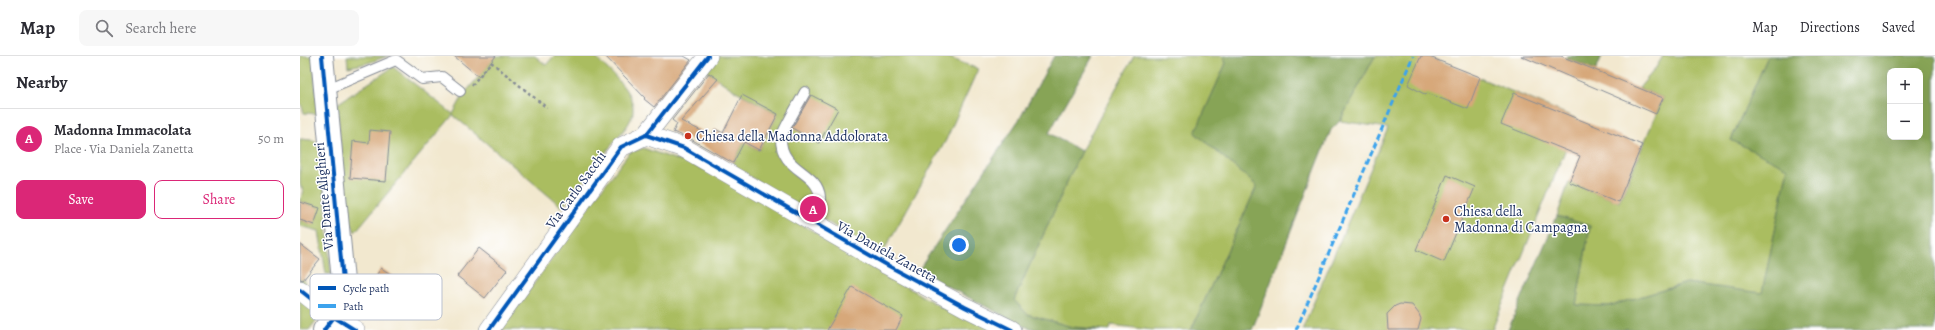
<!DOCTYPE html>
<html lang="en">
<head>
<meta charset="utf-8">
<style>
  :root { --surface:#fff; --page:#f7f7f7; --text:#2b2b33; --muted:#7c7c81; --line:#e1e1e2; --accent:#db2777 }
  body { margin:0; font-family:Alegreya,serif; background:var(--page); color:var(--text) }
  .controls { position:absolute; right:12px; top:12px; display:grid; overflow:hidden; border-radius:8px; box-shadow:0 4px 16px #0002 }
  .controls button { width:36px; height:36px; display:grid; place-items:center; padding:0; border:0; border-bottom:1px solid var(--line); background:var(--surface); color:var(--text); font:20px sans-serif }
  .you { position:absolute; left:659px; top:189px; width:14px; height:14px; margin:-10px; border:3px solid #fff; border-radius:50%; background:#1a73e8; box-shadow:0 0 0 6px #1a73e833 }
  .badge { display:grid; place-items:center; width:26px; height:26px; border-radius:50%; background:var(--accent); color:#fff; font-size:13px; font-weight:700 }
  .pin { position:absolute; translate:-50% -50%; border:2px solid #fff; box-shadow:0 1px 4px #0006 }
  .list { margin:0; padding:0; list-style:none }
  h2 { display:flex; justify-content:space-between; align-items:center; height:52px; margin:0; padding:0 16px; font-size:17px }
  h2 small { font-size:13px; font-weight:400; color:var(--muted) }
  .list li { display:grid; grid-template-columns:26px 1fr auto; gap:12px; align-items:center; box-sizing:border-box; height:60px; padding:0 16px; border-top:1px solid var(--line) }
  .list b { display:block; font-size:15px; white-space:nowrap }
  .list p { margin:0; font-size:13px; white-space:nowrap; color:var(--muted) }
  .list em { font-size:13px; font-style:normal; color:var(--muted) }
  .actions { display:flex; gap:8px; padding:12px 16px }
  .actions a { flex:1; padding:9px 0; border:1px solid var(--accent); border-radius:8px; text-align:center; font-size:14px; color:var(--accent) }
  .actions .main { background:var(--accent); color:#fff }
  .icon { flex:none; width:22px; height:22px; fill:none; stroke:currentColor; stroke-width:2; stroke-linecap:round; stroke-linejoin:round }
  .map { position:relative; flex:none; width:1635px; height:274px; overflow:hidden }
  header { display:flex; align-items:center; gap:24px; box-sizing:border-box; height:56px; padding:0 20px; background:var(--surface); border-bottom:1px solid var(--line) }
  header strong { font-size:19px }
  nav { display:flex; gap:22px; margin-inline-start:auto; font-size:14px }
  .search { width:280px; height:36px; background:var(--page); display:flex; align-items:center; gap:10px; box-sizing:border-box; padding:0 14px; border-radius:8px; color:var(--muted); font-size:15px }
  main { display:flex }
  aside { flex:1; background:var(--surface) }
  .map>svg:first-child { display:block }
</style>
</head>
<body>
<header>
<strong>Map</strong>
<div class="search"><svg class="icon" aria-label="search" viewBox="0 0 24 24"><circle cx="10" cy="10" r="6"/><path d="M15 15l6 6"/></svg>Search here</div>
<nav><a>Map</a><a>Directions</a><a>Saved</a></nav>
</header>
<main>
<aside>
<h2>Nearby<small></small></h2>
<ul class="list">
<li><span class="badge">A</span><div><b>Madonna Immacolata</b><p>Place · Via Daniela Zanetta</p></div><em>50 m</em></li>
</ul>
<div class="actions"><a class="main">Save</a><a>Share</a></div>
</aside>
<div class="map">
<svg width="1635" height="274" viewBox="0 0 1635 274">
  <rect width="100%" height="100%" fill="#fff"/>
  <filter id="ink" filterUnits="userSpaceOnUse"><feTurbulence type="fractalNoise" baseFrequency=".025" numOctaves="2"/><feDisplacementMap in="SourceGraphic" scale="8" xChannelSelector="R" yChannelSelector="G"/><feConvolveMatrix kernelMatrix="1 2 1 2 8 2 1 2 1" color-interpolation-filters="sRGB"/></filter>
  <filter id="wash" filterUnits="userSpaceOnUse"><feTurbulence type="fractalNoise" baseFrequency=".012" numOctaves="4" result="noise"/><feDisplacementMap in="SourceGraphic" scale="16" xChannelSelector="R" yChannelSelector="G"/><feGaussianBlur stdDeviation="0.9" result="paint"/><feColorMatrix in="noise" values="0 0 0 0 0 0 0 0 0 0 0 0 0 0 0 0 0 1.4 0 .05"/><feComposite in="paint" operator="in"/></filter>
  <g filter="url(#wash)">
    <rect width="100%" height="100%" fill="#f2e8cf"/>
    <g fill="#aabd61" stroke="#627660">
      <polygon points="0,0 13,0 18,58 4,57 0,45"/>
      <polygon points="47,0 88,0 68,7 48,11"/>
      <path d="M196 0H235L246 9 254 0H294C307 13 335 36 333 55 333 60 330 65 327 70L262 151 153 59 55 176 45 152 37 48 93 11 153 58 164 38Z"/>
      <polygon points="413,0 645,0 678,13 646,84 582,198 432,110 444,86 459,94 478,58 432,33 403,13"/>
      <polygon points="834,0 923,0 926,7 895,77 957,130 891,274 852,274 811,269 810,274 772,271 727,258 714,244 781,95"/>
      <polygon points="1075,0 1127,0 1278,63 1192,274 1002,274 1088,72 1040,65"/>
      <polygon points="1363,0 1468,0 1431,84 1488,111 1462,238 1387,227 1309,250 1276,249 1290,170 1257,160 1269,126 1319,146 1363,42 1339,32 1355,13"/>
      <polygon points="0,83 12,84 21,89 31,218 26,218 19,175 0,170 0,164 14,169 19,152 0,146 3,134 0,129"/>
      <polygon points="343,92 417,118 639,250 697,274 201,274 289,150 329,97"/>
      <polygon points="0,220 4,223 18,262 9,274 0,274"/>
    </g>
    <g fill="#87a457" stroke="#516a5a" fill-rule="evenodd">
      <polygon points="754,0 793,0 749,77 781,95 714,244 727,258 772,271 801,274 737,274 723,270 618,215 720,62"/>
      <polygon points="923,0 1075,0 1040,65 1031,74 952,274 891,274 957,130 895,77 926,7"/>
      <polygon points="1267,0 1302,0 1296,14 1266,2"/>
      <path d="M1468 0H1635V274H1208L1257 160 1290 170 1276 249 1309 250 1387 227 1462 237 1488 112 1431 84ZM1590 15H1620V81H1590Z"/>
    </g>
    <g id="blocks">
      <g fill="#d7a87a">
        <polygon points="154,0 196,0 179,21"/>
        <polygon points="305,0 384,0 391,4 354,51 344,43 345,42"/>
        <polygon points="1121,0 1127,0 1180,21 1168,53 1127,37 1126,39 1108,29"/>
        <polygon points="1221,0 1261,0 1363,42 1356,58"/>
        <polygon points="409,17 418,23 381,65 412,80 415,73 423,77 442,39 478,58 459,94 444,86 433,107 389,82 373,76 377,68 372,64"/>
        <polygon points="1214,37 1342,89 1318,146 1269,126 1280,100 1201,68"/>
        <polygon points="511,39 538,53 519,87 492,72"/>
        <polygon points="70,74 90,76 86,125 50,122 53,85 69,87"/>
        <polygon points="1147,119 1175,131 1144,206 1116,194"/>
        <polygon points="0,146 20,152 14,169 0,164"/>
        <polygon points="0,188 20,203 3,224 0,223"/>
        <polygon points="179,192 207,214 185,242 157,220"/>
        <polygon points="81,212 115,234 98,260 64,239"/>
        <polygon points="552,231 603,260 596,274 527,274"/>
        <polygon points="1100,248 1112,249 1119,258 1121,263 1118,274 1088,274 1087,258 1095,250"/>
      </g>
    </g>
  </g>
  <g filter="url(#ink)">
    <use href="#blocks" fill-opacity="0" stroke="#868c96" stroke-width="1"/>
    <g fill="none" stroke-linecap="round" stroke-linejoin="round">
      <defs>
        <g id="service">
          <polyline points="25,34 96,4 122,23 142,21 160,35"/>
          <path d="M505 36C501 44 482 75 481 82 480 115 518 115 520 141 521 149 516 160 514 168"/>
        </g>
        <g id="minor">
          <polyline points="346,79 384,92 587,209 665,251 712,274"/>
          <polyline points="0,234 34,261 55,274"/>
          <polyline points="189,274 321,91 346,79 408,0"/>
        </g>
        <polyline id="tertiary" points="22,0 43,225 34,261 24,274"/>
      </defs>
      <use href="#service" stroke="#868c96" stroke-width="12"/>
      <use href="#minor" stroke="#868c96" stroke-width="20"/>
      <use href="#tertiary" stroke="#868c96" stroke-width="24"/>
      <polyline stroke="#868c96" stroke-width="2.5" stroke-dasharray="3 3" stroke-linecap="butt" points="172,29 191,6 247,52"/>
      <use href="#service" stroke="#fff" stroke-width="10"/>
      <use href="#minor" stroke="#fff" stroke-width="19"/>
      <use href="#tertiary" stroke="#fff" stroke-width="22"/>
      <polyline stroke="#3da3ed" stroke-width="3" stroke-dasharray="6 3" stroke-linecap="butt" points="996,274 1113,0"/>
      <defs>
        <g id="cycleway">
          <polyline points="22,0 43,225 34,261 24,274"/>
          <polyline points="346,79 384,92 587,209 665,251 712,274"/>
          <polyline points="0,234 34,261 55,274"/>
          <polyline points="189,274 321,91 346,79 408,0"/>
        </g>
      </defs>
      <use href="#cycleway" stroke="#fff" stroke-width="6"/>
      <use href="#cycleway" stroke="#0057b8" stroke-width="4"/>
    </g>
  </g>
  <g fill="#c8321e" stroke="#fff" stroke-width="1.5">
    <circle cx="388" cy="80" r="4"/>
    <circle cx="1146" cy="163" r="4"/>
  </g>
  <g text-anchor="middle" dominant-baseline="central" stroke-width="3" stroke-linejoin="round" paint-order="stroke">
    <g font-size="14" fill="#1b2f5e" stroke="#fff" text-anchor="start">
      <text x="396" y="80">Chiesa della Madonna Addolorata</text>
      <text x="1154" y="155">Chiesa della<tspan x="1154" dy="16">Madonna di Campagna</tspan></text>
    </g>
    <g font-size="14" fill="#1b2f5e" stroke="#fff">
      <text transform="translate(276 134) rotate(-54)">Via Carlo Sacchi</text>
      <text transform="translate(24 140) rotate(-95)">Via Dante Alighieri</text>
      <text transform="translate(587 196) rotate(29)">Via Daniela Zanetta</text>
    </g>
  </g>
  <rect x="10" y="218" width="132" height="46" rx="6" fill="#fff" stroke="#bbc1cf" stroke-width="1"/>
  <rect x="18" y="230" width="18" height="4" fill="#0057b8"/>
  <rect x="18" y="248" width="18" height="4" fill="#3da3ed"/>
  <g font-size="11" fill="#1b2f5e">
    <text x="43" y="236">Cycle path</text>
    <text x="43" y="254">Path</text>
  </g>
</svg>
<div class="controls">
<button>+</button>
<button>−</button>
</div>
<div class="you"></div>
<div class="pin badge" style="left:513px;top:153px">A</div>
</div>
</main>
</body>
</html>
